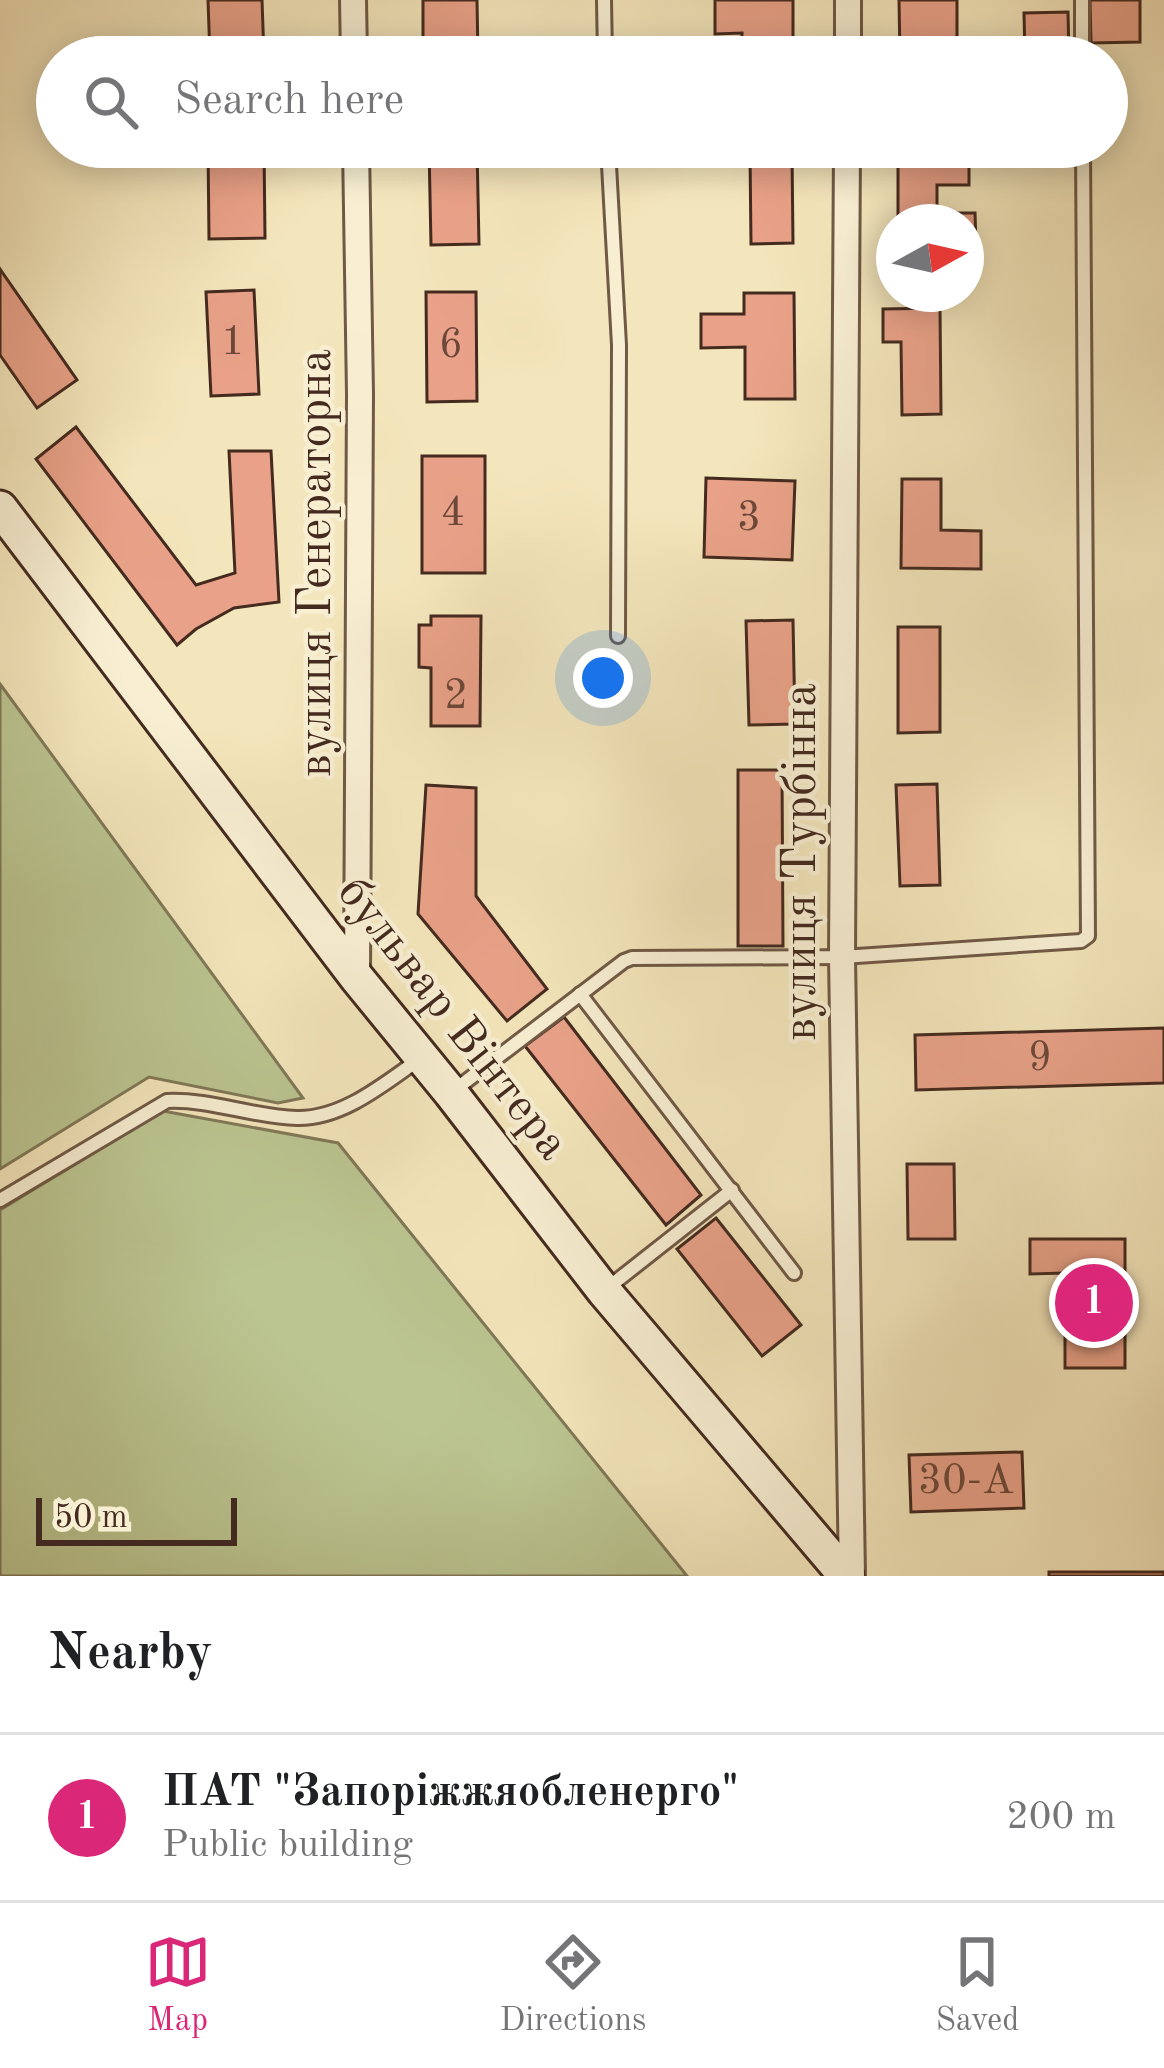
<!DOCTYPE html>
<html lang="en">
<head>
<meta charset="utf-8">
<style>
  :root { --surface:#fff; --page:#f6f6f6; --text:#202124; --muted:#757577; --line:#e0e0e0; --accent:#db2777 }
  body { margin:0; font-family:"Old Standard TT",serif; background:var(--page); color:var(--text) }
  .compass { position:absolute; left:876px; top:204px; width:108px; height:108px; border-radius:50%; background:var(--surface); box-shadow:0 6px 30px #0003; rotate:82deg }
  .scale { position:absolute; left:36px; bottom:30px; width:201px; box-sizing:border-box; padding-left:12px; border:6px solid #442a1f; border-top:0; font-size:33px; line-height:42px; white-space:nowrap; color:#442a1f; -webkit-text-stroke:9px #f8efd3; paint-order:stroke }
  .you { position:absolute; left:603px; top:678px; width:42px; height:42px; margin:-30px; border:9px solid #fff; border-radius:50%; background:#1a73e8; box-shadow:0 0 0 18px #1a73e833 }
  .badge { display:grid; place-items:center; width:78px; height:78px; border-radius:50%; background:var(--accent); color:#fff; font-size:39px; font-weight:700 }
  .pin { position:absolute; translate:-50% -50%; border:6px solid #fff; box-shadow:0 3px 12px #0006 }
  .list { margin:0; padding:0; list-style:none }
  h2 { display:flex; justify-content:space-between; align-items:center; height:156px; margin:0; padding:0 48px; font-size:51px }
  h2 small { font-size:39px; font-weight:400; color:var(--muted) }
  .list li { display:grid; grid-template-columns:78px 1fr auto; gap:36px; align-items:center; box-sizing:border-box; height:168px; padding:0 48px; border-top:3px solid var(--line) }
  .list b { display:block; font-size:45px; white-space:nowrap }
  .list p { margin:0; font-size:39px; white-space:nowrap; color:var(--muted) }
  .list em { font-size:39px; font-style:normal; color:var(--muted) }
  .icon { flex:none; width:66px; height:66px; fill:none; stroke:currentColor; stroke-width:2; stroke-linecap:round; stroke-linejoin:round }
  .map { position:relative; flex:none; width:1164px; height:1576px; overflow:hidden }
  .search { position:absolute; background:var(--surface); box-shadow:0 6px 30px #0003; left:36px; right:36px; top:36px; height:132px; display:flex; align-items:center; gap:30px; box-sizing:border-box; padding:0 42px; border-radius:66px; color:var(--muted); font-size:45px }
  .sheet { height:324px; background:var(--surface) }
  nav { display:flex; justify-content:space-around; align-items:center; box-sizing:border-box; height:168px; border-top:3px solid var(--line); background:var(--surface); font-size:33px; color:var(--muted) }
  nav a { display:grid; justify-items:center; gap:6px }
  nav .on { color:var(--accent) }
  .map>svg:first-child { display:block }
</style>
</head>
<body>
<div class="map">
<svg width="1164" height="1576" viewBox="0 0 1164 1576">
  <rect width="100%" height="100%" fill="#f4e6bc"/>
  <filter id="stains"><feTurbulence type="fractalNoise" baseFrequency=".00167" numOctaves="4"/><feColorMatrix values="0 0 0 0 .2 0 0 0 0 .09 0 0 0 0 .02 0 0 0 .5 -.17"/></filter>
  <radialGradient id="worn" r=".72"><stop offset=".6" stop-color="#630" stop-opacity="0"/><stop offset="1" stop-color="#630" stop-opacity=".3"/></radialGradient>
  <g fill="#bbc591" stroke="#807858" stroke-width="3">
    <polygon points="0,684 303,1098 278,1103 149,1077 0,1169"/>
    <polygon points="163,1111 338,1143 687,1576 0,1576 0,1210"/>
  </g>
  <g fill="#e9a289" stroke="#442a1f" stroke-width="3">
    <polygon points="208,0 262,0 264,57 210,57"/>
    <polygon points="423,0 477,0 478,57 423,57"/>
    <polygon points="715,0 793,0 793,57 742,57 742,33 715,34"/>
    <polygon points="899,0 957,0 957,48 946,48 947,57 900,57"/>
    <polygon points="1090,0 1140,0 1140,42 1091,43"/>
    <polygon points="1068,12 1069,57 1025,57 1024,13"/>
    <polygon points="208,147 264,147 265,238 209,239"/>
    <polygon points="429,147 477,147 479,244 431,245"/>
    <polygon points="898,147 969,150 969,185 937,185 937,213 975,213 976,243 966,243 966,222 898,222"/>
    <polygon points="750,153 792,153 793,243 751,244"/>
    <polygon points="0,269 77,380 37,408 0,355"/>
    <polygon points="254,290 259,394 211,396 206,292"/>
    <polygon points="426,292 476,292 477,401 427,402"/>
    <polygon points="744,293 794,293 795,399 745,399 745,347 701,348 701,314 744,314"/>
    <polygon points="940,308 941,414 902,415 901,342 883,342 883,309"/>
    <polygon points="76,427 196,585 235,573 229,451 271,451 279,602 234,608 196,629 177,645 36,459"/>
    <rect x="422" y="456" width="63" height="117"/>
    <polygon points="706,478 795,481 792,560 704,557"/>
    <polygon points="902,479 941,479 941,530 981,531 981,569 901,568"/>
    <polygon points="431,616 481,616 480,726 431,726 431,668 419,667 419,625 431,625"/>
    <polygon points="793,620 795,724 749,725 746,621"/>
    <polygon points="898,627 940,627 940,732 898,733"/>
    <polygon points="738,770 782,770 783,946 738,946"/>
    <polygon points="937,784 940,885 900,886 896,785"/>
    <polygon points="426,785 476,788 476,896 547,989 507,1021 418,914"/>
    <polygon points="564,1017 701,1195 666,1225 525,1046"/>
    <polygon points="1164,1028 1164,1083 916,1090 915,1035"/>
    <polygon points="907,1164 954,1164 955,1239 908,1239"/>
    <polygon points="716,1218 801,1325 762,1356 677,1249"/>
    <polygon points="1030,1239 1125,1239 1125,1368 1065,1368 1065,1273 1030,1274"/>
    <polygon points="1022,1452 1024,1508 911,1512 909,1455"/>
    <rect x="1049" y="1572" width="115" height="4"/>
  </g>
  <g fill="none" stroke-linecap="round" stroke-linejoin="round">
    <defs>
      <g id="lane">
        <polyline points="604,0 605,57"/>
        <polyline points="1082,0 1082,57"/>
        <polyline points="608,147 619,345 618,636"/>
        <polyline points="580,994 794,1273"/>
        <polyline points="452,1092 624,961 632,958 842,957 1081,941 1088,936 1083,147"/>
        <path d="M0 1200 167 1101C211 1099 253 1117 297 1118 343 1119 385 1083 421 1058"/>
        <polyline points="605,1290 732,1190"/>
      </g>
      <g id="street">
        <polyline points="353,0 354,57"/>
        <polyline points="848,57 848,0"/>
        <polyline points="356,147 360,394 357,978"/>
        <polyline points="847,147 842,957 852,1576"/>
      </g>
      <polyline id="secondary" points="0,508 357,978 451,1093 604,1291 846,1576"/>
    </defs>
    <use href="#lane" stroke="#705946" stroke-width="18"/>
    <use href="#street" stroke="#705946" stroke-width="30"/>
    <use href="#secondary" stroke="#442a1f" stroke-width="39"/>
    <use href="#lane" stroke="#f8efd3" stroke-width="12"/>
    <use href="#street" stroke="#f8efd3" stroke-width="24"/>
    <use href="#secondary" stroke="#f8efd3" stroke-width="33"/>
  </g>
  <g text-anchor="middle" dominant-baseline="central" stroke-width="9" stroke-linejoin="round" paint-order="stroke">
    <g font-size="42" fill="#6d483a">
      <text x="233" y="343">1</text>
      <text x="451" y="346">6</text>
      <text x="453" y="514">4</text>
      <text x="749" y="519">3</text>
      <text x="456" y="697">2</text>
      <text x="1040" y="1059">9</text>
      <text x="966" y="1482">30-А</text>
    </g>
    <g font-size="48" fill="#442a1f" stroke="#f8efd3">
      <text transform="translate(317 563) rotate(-90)">вулиця Генераторна</text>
      <text transform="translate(802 862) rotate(-90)">вулиця Турбінна</text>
      <text transform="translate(452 1019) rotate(52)">бульвар Вінтера</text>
    </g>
  </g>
  <rect width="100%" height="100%" filter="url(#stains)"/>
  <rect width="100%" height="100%" fill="url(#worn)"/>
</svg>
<svg class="compass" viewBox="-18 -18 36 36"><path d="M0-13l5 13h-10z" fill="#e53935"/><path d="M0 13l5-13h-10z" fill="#757577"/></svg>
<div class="scale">50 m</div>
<div class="you"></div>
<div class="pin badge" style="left:1094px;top:1303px">1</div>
<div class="search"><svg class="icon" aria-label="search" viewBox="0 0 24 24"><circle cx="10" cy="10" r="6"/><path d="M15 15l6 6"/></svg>Search here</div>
</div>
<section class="sheet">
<h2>Nearby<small></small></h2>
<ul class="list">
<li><span class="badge">1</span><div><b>ПАТ &quot;Запоріжжяобленерго&quot;</b><p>Public building</p></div><em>200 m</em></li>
</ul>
</section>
<nav>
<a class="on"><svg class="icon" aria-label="map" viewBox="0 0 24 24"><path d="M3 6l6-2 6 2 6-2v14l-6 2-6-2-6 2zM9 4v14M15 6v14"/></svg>Map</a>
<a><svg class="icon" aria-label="directions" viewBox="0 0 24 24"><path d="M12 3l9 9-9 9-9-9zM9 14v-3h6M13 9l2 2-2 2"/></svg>Directions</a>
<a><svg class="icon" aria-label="saved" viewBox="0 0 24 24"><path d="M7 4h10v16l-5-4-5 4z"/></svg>Saved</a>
</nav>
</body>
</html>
